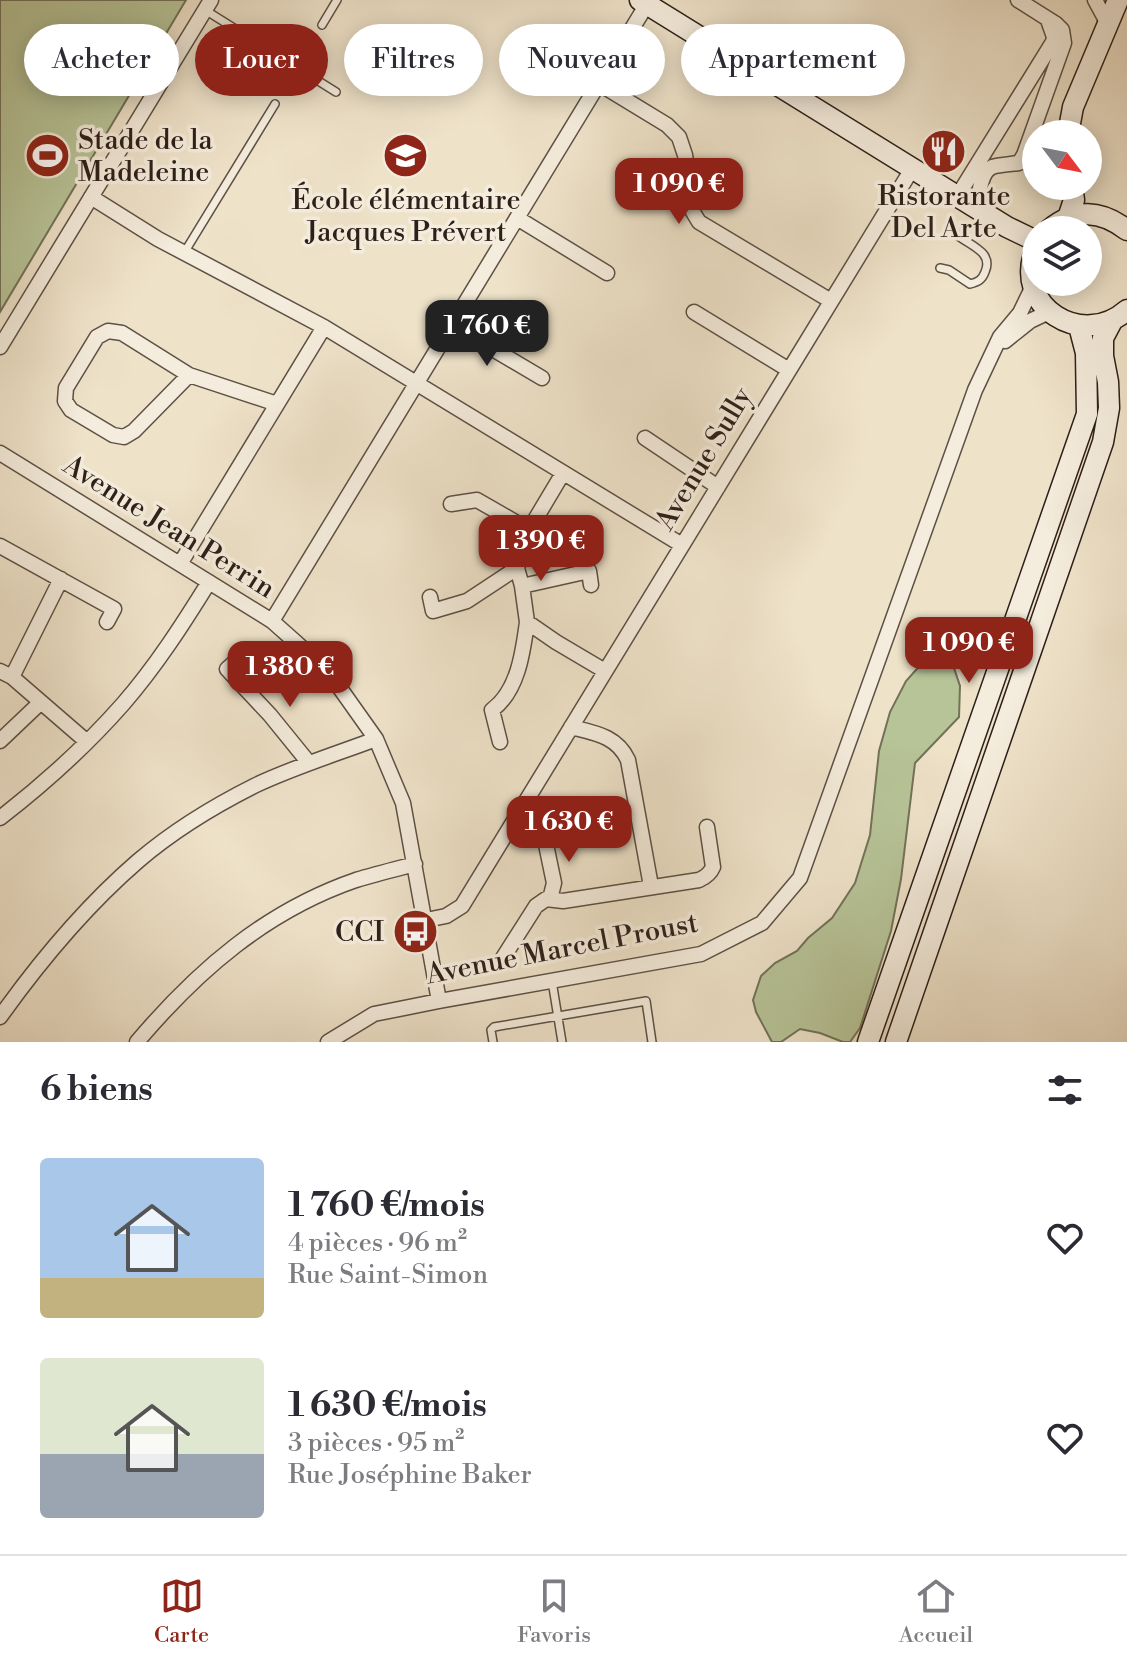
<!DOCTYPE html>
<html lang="fr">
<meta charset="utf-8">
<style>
:root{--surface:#fff;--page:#f7f7f7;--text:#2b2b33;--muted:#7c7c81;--line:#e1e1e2;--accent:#8f2418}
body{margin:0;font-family:"Libre Bodoni",serif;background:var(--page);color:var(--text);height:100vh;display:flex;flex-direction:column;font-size:30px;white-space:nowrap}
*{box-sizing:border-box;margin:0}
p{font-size:26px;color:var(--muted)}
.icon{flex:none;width:44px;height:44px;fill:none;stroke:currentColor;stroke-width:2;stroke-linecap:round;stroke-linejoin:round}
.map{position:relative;height:1042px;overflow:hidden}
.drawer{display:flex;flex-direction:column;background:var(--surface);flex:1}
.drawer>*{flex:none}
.banner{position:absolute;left:24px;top:24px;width:1080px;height:72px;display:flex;gap:16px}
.needle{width:52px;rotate:122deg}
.tools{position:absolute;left:1022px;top:120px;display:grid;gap:16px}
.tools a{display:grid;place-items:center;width:80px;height:80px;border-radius:50%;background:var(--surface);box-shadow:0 4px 20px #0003;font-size:40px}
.price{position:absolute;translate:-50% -68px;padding:0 18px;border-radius:16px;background:var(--accent);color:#fff;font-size:26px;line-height:52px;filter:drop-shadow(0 2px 4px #0008)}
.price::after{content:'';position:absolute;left:50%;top:48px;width:24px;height:18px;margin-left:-12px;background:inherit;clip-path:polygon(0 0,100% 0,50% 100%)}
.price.selected{background:#222;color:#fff}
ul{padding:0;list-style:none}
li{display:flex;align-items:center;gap:24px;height:200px;padding:0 40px}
li span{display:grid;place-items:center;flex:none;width:224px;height:160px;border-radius:8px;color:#555}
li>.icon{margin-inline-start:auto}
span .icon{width:96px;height:96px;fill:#fffc;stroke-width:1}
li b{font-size:34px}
h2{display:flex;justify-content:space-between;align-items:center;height:96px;padding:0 40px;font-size:34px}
.tag{padding:0 28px;border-radius:36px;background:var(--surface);box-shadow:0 4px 20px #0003;font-size:28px;line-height:72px}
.tag.selected{background:var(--accent);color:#fff}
.menu{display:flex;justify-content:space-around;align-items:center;height:112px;border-top:2px solid var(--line);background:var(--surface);font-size:22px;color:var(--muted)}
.menu a{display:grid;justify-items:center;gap:4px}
.menu .selected{color:var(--accent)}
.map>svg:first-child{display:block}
.green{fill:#b7c498;stroke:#727258;stroke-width:2}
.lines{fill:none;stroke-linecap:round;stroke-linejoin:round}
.lane-casing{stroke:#5d5045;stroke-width:10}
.street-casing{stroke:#5d5045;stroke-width:17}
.secondary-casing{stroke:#2d1f19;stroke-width:23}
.lane{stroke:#f4ecdc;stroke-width:7}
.street{stroke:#f4ecdc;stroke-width:14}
.secondary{stroke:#f4ecdc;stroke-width:20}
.labels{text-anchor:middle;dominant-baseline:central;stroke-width:7;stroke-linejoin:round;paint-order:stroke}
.poi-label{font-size:28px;fill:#2d1f19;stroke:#f4ecdc}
.street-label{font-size:28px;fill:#2d1f19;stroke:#f4ecdc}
</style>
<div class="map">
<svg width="1127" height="1042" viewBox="0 0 1127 1042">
<rect width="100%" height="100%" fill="#eee2c9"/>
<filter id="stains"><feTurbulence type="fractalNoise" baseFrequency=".0025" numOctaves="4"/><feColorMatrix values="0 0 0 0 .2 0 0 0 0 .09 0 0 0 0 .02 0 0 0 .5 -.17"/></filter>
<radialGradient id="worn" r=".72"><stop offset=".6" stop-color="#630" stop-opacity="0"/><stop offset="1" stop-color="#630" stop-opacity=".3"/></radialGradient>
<path class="green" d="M0,0H186L0,312Z
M937,655L950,656L960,686L959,717L915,763L901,879L891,931L860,1028L850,1042H843L820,1033L800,1029L781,1042H772L756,1012L753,1000L761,976L775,963L797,951L808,938L832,918L855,883L870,835L879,751L890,712L906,681L924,661Z"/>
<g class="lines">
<defs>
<path id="lane" d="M205,10L336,92
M322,25L337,0
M184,253L275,104
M940,268L949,270L970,284C978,282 982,280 985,272C996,247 957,244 949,225
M552,981L562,1042
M493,1042L491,1030L494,1027L646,1001L652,1042"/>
<path id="street" d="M1095,0L1108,24
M598,83L667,125L679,137L685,155L693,212L699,222L831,301
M91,197L158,239L324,327L682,545
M957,197L1053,42L1054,37L1049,23
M978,209C979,197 979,173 992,167C997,165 1012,164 1019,163L1024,155L1064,43L1062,30L1056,24L1018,0
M517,218L607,273
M694,312L789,370
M452,325L542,378
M1005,341L1030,321L1049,312
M0,347L211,0
M189,375L134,431L124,437L113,435L71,410L65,401L66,388L97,337L108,331L122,333L189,375L277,404
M645,438L718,487
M0,453L272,621L309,654L337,684L376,739L403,803L439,1001
M563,473L529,530L517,568L522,586L527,622L556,642L605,671
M451,504L477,500L529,530
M0,546L114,609L107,622
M180,564L324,327
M522,586L589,571L591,585
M430,597L433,611L467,601L517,568
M272,621L647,4
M236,661L227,669L270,715L309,763
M0,671L12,677L86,741
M12,677L61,579
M571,727C595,733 617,736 628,760L651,886
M0,741L41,702
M500,742L492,710C518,691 523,652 527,622
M0,818C44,784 86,746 123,704C156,666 183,624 209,582
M543,830L554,883L550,899
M426,920L446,916L462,906L912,169
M501,961L536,906L546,899L563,901L699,880C706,877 710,874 713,867L707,827
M0,1017C40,961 86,906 138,861C173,831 214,806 256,785C294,767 336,754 376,739
M137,1042C198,970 266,911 356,880C376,874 396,869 415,864
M328,1042L374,1014L439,1001L701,954L762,923L800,878L975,390L1000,337L1020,313L1033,286"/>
<path id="secondary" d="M640,0L1007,227L1036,241
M1068,134L1073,107L1118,0
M1068,218L1074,200L1072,186
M1049,230C1075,208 1101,210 1127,230
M1036,249C1012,306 1082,350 1127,310
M868,1042L1087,414L1086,353L1079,326
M896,1042L1103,442L1109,408L1108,382L1103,356V338L1112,321"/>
</defs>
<use href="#lane" class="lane-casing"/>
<use href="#street" class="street-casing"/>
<use href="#secondary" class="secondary-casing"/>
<use href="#lane" class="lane"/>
<use href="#street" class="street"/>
<use href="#secondary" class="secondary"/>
</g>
<defs>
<symbol id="restaurant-disc" viewBox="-11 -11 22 22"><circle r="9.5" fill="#8f2418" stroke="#f4ecdc"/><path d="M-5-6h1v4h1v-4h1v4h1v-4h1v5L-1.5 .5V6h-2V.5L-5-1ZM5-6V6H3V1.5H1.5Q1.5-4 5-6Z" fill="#fff"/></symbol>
<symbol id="stadium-disc" viewBox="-11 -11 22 22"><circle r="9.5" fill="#8f2418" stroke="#f4ecdc"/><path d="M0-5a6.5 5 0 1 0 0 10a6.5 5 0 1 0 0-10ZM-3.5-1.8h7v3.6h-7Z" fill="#fff"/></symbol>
<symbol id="school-disc" viewBox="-11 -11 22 22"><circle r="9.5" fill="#8f2418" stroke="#f4ecdc"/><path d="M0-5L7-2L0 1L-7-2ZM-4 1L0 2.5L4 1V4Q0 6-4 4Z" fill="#fff"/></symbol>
<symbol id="bus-disc" viewBox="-11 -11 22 22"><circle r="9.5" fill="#8f2418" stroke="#f4ecdc"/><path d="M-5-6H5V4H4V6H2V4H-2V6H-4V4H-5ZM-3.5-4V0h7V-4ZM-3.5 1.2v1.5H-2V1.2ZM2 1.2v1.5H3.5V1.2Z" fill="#fff"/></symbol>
</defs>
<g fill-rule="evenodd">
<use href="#restaurant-disc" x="918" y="126" width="51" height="51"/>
<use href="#stadium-disc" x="22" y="130" width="51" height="51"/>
<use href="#school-disc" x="380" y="130" width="51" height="51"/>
<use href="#bus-disc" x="390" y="906" width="51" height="51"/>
</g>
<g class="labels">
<g class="poi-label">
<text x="78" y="140" text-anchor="start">Stade de la<tspan x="78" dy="32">Madeleine</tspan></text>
<text x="944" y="196">Ristorante<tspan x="944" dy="32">Del Arte</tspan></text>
<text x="406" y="200">École élémentaire<tspan x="406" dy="32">Jacques Prévert</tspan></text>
<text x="384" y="932" text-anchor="end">CCI</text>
</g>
<g class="street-label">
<text transform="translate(704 459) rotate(-59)">Avenue Sully</text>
<text transform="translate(169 527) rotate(32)">Avenue Jean Perrin</text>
<text transform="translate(562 949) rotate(-11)">Avenue Marcel Proust</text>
</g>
</g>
<rect width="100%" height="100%" filter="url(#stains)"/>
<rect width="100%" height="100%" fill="url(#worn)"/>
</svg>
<div class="tools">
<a><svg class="needle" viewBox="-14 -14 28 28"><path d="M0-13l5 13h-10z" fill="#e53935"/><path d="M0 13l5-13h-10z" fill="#7c7c81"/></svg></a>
<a><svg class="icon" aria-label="layers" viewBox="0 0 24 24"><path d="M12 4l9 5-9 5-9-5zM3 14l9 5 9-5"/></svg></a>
</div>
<b class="price" style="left:679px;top:226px">1 090 €</b>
<b class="price selected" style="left:487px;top:368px">1 760 €</b>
<b class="price" style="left:541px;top:583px">1 390 €</b>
<b class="price" style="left:969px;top:685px">1 090 €</b>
<b class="price" style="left:290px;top:709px">1 380 €</b>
<b class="price" style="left:569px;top:864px">1 630 €</b>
<div class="banner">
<a class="tag">Acheter</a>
<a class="tag selected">Louer</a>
<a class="tag">Filtres</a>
<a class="tag">Nouveau</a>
<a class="tag">Appartement</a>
</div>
</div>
<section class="drawer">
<h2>6 biens<svg class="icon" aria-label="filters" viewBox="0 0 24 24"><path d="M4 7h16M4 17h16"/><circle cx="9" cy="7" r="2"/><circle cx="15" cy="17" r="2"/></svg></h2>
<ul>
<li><span style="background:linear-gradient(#a9c7e8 75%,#c2b280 0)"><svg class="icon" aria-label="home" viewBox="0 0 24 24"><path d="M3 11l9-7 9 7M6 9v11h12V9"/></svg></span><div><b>1 760 €/mois</b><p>4 pièces · 96 m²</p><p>Rue Saint-Simon</p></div><svg class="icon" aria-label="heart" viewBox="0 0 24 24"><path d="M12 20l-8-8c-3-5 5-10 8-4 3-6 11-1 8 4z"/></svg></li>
<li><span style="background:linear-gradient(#dfe7d0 60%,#9aa5b1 0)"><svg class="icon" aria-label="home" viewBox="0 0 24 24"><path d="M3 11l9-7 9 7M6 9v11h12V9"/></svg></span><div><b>1 630 €/mois</b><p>3 pièces · 95 m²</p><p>Rue Joséphine Baker</p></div><svg class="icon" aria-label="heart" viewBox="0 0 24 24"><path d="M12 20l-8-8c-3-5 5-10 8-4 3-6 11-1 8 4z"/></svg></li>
</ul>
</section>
<nav class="menu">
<a class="selected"><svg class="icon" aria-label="map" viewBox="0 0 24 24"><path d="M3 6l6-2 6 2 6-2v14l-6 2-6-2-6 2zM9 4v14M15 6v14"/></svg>Carte</a>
<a><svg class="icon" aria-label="saved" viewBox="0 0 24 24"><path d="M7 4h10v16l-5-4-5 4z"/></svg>Favoris</a>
<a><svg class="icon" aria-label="home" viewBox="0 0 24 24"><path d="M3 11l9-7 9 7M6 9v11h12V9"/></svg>Accueil</a>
</nav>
